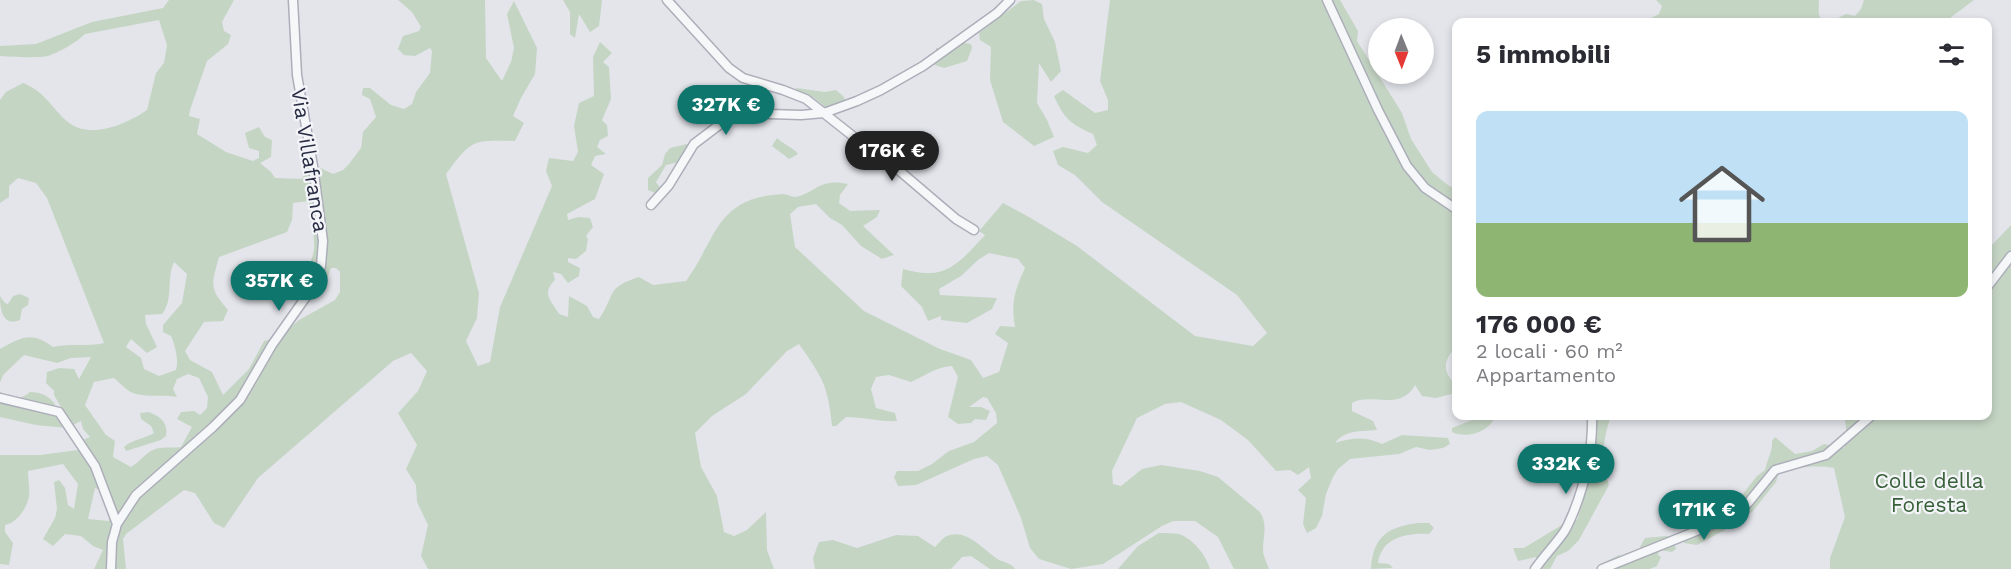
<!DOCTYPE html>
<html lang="it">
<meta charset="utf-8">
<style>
:root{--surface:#fff;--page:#f2f2f3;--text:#2b2b33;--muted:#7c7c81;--accent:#0f766e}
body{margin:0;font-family:"Work Sans",sans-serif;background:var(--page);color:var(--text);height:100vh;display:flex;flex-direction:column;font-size:22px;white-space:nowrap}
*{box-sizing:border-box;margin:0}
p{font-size:20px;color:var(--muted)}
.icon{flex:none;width:33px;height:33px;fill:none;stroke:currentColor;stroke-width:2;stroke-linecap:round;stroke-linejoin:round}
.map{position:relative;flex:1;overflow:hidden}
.sheet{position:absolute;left:1452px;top:18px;width:540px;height:402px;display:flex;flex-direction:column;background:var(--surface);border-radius:12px;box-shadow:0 3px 9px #0003}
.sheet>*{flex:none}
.needle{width:39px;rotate:179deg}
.buttons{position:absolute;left:1368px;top:18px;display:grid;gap:12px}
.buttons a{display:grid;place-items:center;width:66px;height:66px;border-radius:50%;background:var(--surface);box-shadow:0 3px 9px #0003;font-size:30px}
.price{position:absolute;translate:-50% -51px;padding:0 14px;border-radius:21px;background:var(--accent);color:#fff;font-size:20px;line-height:39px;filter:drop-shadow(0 2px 3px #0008)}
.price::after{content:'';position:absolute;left:50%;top:36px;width:18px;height:14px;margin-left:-9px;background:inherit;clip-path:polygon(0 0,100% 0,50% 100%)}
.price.selected{background:#222;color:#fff}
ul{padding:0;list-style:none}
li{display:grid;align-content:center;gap:12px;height:318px;padding:0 24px}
li span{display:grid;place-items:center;height:186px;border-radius:12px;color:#555}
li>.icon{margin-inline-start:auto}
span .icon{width:108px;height:108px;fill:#fffc;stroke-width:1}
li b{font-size:26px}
h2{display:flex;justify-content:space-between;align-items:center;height:72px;padding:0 24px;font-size:26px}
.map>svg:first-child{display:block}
.green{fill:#c5d5c4;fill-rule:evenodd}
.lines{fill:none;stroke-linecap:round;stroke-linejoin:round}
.street-casing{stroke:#acaeb9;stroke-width:11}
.street{stroke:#f6f7f9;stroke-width:8}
.labels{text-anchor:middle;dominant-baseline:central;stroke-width:4.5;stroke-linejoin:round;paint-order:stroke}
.street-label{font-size:21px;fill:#2a2e44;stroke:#f3f4f8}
.park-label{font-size:21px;fill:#376038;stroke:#f3f4f8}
</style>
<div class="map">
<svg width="2011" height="569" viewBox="0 0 2011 569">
<rect width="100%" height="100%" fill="#e3e5eb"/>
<path class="green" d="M169,0H234L222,22L224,31L231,35L228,44L207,61L190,110L189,116L200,119L197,134L226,152L253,161L259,158V151L249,148L245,133L259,127L265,137L272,140L271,157L260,163L271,172L275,178L302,179L309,166H316L333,174L343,170L349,164L361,148L363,132L376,117L370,99L362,95L363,88H370L391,105L404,109L412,104L416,92L430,73L432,51L430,48L415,56L404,55L398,49L403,36L419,31L421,27L412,12L398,0H485L486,58L502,81L511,62L514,48L507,14L514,1L537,48L535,74L521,98L513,116L524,123L515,141C472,140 472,139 446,174L479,293L477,318L466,341L478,366L490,362L500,307L552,186L546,171L549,158L573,161L578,152L574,126L579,103L594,96L593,57L600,42L612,53L603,62L609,67L611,99L602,120L607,125L608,136L600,140L597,147L606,154L595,156L591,165L604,174L595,199L567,214L568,220L578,217L590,218L593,227L586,236L588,239L586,251L576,259L568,258V262L580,268L579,276L568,283L561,274L553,272L555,280C541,294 551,300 559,314L568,317L569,296L587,306L593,317L599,319C616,294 605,288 639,277L653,285L686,281C718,237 715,198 783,194C787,194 791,197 796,197C808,195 818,184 830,183C835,182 842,183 848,184L840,195L839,203L850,211L880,210L877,217L863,226L894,255L882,259L861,246L842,225L830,218L816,204L798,207L790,214L795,247L864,311L940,349L971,360L983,378L999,372L1008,343L995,334L1000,326L1015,327C1011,302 1014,292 1025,268L1018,259L989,253L978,260L961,276L939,289L940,295L997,298L992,309L967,323L941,320V316L928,321L922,307L901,286L903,269C911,271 919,273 927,273C952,275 970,251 985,235L979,231L1003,203L1029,217L1077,246L1195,336L1253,346L1267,333L1237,295L1102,202L1075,175L1058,165L1053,151L1063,147L1088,153L1097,145L1093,134C1071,124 1064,119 1054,96L1063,90L1095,113L1108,110V100L1100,81L1110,0H1340L1358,31L1357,41L1402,113L1411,139L1432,172L1449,186L1456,188V346C1444,361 1441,370 1456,385L1455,393L1436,398L1422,396L1415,385C1401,412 1370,392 1352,403V411L1373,421L1377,430C1360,432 1346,429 1335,443C1352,438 1365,436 1382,444L1402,435L1448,438L1450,444L1443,448L1430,450L1416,447L1399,454L1350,459L1338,469L1333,477L1326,494L1322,516L1316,528L1307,533L1303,524L1306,498L1298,490L1311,478L1309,467L1298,475L1290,470L1276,471L1248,440L1221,420L1181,402L1165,404L1137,418L1112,471L1113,484L1121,486L1142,469L1161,465L1200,471L1218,477L1260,512C1268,525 1263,536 1263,550C1263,556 1267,563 1269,569H1234L1218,537L1195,521H1173L1162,526L1103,564L1071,569L1039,559L1030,548L1021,518L998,465L987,456L974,459L916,485L898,486L894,477L897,471H918L932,464L949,451L974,442L997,423L996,413L987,398L983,397L969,407H981L990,411L986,420L975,419L971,423L958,424L948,417L958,377L952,366C935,367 927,375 911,382L889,375L876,377L871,389L876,408L895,413L897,421C879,422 864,417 846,417L836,426H832C828,385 822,377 799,344L787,351L746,394L712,416L695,433L701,467L717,496L724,532L734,536L747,530L766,512L767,550L774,569H428L421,556L428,525L417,502L416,485L406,469L417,445L398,413L418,391L427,371L411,353L393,361L258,478L224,528L214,523L195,493L184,490L126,534L123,539L126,569H94L103,550L93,546L81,536L65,534L53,546L43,539L55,518L57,509L54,482L59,480L65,488L68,505L74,509L78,484L63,464L28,471C28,479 30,489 29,496C27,508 17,523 5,525V532L13,543L9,565L0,564V455H40L78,450L81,441L90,437L83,429L81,421L67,428L36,425L0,417V391C8,402 21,400 30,392C41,392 49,396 55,404L52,415L62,418L65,414L54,395V391L46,383L47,372L59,368L74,369L79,379L91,357L71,358L57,363L24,355L3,375L0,383V349C22,337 31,331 53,347C70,343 87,347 104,343L47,198L36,183L18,178L9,186V197L0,203V100L6,92L23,83C46,92 50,107 68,122C90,140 127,124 147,110L156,73L164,63L167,45L159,20L85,34C76,43 59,52 48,56C41,58 7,57 0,56V46L36,44L92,22L163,8ZM309,201C310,216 315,233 314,249C312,264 304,270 308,287L316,290L325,283L331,268H336L340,272V292L335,300L299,320L279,337L264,341L249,369L223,395L212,372L190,360L185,351L204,322L223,321L228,310C208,287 212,284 219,257L287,232L292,220L293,203ZM174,262L187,274L182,303L163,325V332L171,336C175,345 179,360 176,370L159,376L144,369L141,358L126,347L131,339L147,353L157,347L146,324L145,315L162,314C174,299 166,279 174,262ZM188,374L199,378L208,397L207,408L200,415L194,411L181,412L177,419L192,427L181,447C174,448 167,447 160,448C148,449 141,461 131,467L113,457L115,441L106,435L85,405L94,382L114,378C120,383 127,391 133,393C147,398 163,394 177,397L173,389L177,379ZM95,488L103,491L110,504L109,521L88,519Z
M563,0H602L599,26L590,32L579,14L575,38L570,34V12Z
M1034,0L1042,4L1044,19L1055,42L1061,71L1051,82L1039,63L1037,103L1047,120L1054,137L1034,146L1003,122L990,80L991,47L980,40L979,33L1021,1Z
M1656,0H1819C1819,11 1816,18 1827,22H1649V19L1659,14L1662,6Z
M1864,0H1974L1946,21L1932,18L1922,22H1830L1846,14L1855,16L1861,9Z
M959,42L971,44L972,48L967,61L944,68L935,65L936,48L953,49Z
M796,88L825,92L836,90L843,96L845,99L840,107L830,111L813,97L798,95Z
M777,138C783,144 794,148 798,154L789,159L772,146Z
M687,144L690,146L683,161L666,165L656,182L661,189L655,193L648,190V178L662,165L665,154L670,148Z
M2011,225V569H1830V558L1845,517L1834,468C1816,465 1796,467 1779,473L1776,482L1753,511L1734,525L1697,545L1684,543L1682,535L1684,531L1728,513L1757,476L1765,470C1767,460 1773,451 1772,441L1775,437L1795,454L1812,451L1824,444L1844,448L1847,439L1845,419L1850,416H1988V249Z
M20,294L29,298L28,305L22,309L20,320C3,327 0,310 0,296L5,303L8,304L13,296Z
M149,412C161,417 168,422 166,436L161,440L126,451L124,447C133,439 144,439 154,433L151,426L141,419L140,413Z
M1475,416H1495C1490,432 1467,439 1452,432V428L1472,420Z
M1588,416H1611C1603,438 1600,462 1609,485L1579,540L1568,551L1557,556L1550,569H1530L1538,561L1536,557L1518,561L1513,548H1524L1565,523L1577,520L1592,471L1595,433L1586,417Z
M1418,523H1429L1434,528L1429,534C1407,533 1382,537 1378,563L1389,564L1393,568L1371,569C1373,536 1388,527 1418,523Z
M1159,533C1165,533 1173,533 1179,534C1193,539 1206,555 1210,569H1118L1138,546Z
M896,535L918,536L935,547C938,544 942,539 945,537C966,526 984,551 999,560C1006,563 1011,563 1015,569H990L971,556L962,557L951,569H815L813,558L819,542L833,540L857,548Z
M1667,536L1673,538L1676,549L1672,552L1659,550L1658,555L1661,557L1657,566L1650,569H1606L1601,564L1619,555L1630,562C1638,554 1639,548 1645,538Z"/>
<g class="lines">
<defs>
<path id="street" d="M667,0L729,68L743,78L783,90L806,99L878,156L895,167L956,219L974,230
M1327,0L1378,110L1407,166L1425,188L1456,209
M651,205L669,185L694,144L727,119L740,113L801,115L824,113L857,101L881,90L923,66L997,13L1010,0
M1988,286L2011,256
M0,398L59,412L95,466L117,524
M111,569L112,542L117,524L136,495L213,427L240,400L272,345L315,284L321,266L323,241L313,166L297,75L293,0
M1535,569C1544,556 1555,545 1564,532C1568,526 1571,518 1574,511C1586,480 1593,449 1592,416
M1602,569L1731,517L1748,503L1775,470L1826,455L1871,416"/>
</defs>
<use href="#street" class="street-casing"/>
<use href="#street" class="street"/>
</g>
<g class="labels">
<g class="street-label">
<text transform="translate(310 160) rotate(81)">Via Villafranca</text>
</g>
<g class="park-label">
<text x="1929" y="480">Colle della<tspan x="1929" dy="24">Foresta</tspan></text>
</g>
</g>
</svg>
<div class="buttons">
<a><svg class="needle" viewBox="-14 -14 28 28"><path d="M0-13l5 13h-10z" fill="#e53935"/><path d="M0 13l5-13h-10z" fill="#7c7c81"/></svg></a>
</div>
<b class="price" style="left:726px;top:136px">327K €</b>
<b class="price selected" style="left:892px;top:182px">176K €</b>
<b class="price" style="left:279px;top:312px">357K €</b>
<b class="price" style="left:1566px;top:495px">332K €</b>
<b class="price" style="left:1704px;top:541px">171K €</b>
<section class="sheet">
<h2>5 immobili<svg class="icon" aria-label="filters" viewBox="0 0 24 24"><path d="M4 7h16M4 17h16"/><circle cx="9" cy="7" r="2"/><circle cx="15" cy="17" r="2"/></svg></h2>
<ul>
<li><span style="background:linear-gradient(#bfe0f5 60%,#8fb573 0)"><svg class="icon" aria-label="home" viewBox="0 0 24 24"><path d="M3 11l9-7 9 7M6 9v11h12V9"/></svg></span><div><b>176 000 €</b><p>2 locali · 60 m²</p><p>Appartamento</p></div></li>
</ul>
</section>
</div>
